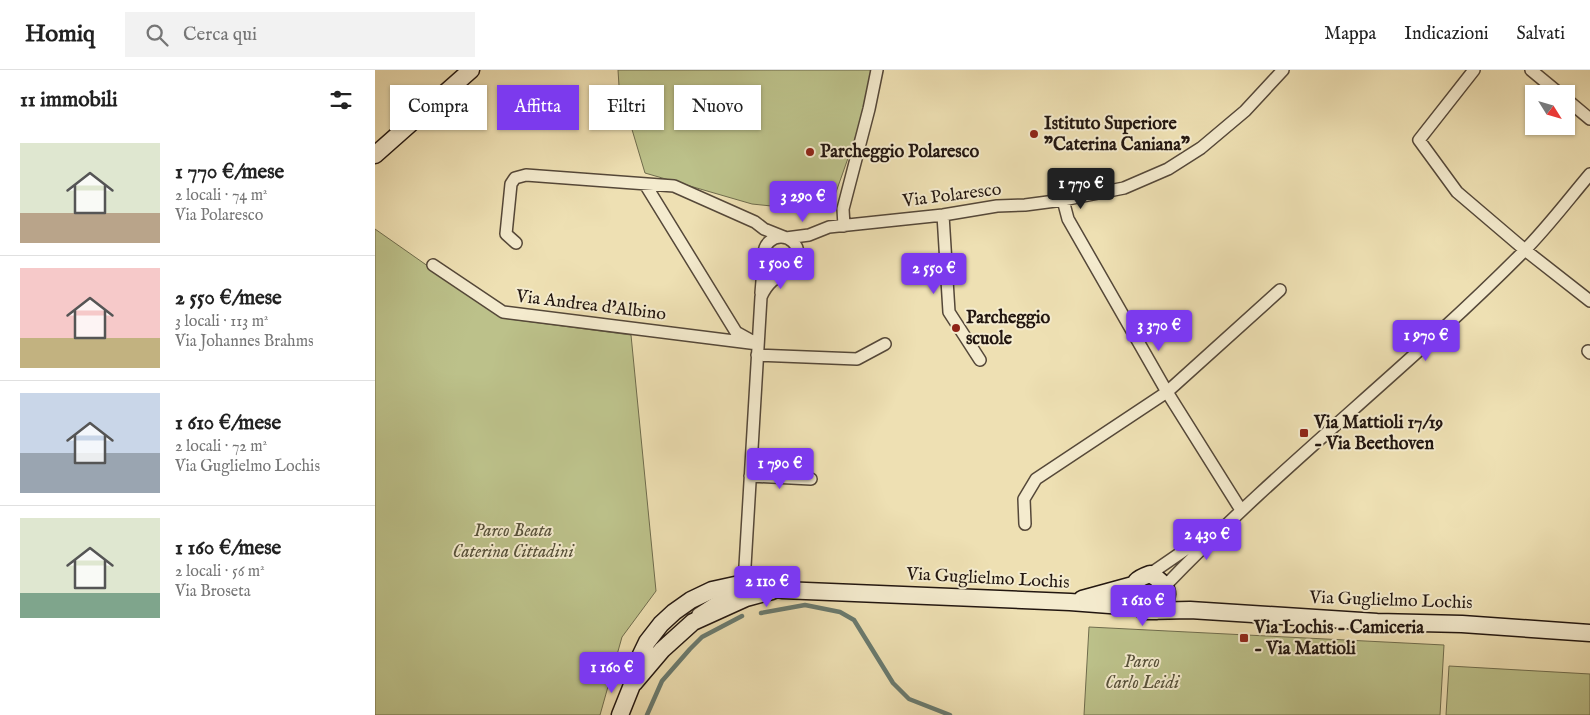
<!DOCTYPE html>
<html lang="it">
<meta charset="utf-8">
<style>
:root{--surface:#fff;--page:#f2f2f2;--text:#222;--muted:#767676;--line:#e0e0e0;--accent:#7c3aed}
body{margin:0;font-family:"IM FELL English",serif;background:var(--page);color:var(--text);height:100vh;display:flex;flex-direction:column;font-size:19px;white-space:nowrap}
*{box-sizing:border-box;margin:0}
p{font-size:16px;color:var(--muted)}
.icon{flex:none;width:28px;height:28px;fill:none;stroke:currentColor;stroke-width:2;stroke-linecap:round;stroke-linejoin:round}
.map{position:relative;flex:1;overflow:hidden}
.details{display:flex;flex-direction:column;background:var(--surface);width:375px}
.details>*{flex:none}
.hud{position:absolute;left:15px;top:15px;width:475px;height:45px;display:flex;gap:10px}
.needle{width:32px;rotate:127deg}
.tools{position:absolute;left:1150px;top:15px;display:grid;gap:10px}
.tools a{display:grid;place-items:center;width:50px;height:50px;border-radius:0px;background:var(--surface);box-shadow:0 1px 4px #0004;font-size:25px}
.price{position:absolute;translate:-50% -42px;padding:0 11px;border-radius:5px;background:var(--accent);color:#fff;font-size:16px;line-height:32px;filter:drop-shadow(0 1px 2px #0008)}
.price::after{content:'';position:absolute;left:50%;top:30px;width:15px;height:11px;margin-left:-8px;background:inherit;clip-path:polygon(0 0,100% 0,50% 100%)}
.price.active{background:#222;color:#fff}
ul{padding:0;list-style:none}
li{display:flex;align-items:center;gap:15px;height:125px;padding:0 20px}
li+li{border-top:1px solid var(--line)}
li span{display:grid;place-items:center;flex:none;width:140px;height:100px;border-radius:0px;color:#555}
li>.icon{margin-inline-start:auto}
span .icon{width:60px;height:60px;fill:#fffc;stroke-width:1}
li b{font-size:21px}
h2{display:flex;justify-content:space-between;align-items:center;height:60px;padding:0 20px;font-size:21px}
.pill{padding:0 18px;border-radius:0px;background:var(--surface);box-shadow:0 1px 4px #0004;font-size:18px;line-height:45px}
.pill.active{background:var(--accent);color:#fff}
header{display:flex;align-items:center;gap:30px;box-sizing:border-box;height:70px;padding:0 25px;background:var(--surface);border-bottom:1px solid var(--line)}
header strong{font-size:24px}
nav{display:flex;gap:28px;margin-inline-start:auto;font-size:18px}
.search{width:350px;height:45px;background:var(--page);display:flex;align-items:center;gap:12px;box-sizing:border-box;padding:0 18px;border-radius:0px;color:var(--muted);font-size:19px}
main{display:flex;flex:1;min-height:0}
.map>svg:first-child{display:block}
.green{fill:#bcc18a;stroke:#6f6c4d}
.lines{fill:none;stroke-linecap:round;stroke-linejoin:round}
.stream{stroke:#697a6f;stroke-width:4.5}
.street-casing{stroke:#554839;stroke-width:14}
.secondary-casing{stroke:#221610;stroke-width:19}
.street{stroke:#f4ebce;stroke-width:11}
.secondary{stroke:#f4ebce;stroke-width:16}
.poi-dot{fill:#8f2418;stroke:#f4ebce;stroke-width:2}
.labels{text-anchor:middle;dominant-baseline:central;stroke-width:4;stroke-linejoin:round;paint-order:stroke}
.poi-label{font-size:18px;font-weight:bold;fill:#221610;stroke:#f4ebce;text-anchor:start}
.street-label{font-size:18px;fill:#221610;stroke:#f4ebce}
.park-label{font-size:18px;font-style:italic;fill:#58523b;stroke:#f4ebce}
</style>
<header>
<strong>Homiq</strong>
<div class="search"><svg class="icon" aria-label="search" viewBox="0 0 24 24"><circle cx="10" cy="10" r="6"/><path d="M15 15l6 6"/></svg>Cerca qui</div>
<nav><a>Mappa</a><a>Indicazioni</a><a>Salvati</a></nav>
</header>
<main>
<section class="details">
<h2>11 immobili<svg class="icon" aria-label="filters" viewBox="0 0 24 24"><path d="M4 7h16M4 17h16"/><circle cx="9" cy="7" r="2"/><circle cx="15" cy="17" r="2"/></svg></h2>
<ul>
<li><span style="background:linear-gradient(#dfe7d0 70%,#b9a48a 0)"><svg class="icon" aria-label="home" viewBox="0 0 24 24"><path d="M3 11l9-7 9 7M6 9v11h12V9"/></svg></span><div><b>1 770 €/mese</b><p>2 locali · 74 m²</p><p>Via Polaresco</p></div></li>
<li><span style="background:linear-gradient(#f6c9c9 70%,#c2b280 0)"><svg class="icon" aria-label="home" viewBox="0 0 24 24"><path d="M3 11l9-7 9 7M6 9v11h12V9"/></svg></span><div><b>2 550 €/mese</b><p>3 locali · 113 m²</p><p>Via Johannes Brahms</p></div></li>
<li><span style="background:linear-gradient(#c9d6e8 60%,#9aa5b1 0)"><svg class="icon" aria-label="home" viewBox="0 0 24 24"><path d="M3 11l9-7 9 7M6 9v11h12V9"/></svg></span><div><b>1 610 €/mese</b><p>2 locali · 72 m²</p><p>Via Guglielmo Lochis</p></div></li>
<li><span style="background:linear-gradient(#dfe7d0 75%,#7fa58c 0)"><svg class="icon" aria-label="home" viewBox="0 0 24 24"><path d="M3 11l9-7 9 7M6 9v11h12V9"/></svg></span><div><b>1 160 €/mese</b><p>2 locali · 56 m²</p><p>Via Broseta</p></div></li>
</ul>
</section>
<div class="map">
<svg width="1215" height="645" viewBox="0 0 1215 645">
<rect width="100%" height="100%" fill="#eee0b3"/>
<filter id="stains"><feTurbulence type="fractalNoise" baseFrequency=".004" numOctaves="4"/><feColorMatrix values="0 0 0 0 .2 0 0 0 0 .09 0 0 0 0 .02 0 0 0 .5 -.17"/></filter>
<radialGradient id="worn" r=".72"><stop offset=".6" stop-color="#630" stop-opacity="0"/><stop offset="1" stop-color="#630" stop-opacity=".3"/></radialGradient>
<path class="green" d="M243,0H496L490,40L454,142L377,134L270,103L244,16Z
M0,159L127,248L256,265L281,521L247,567L225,645H0Z
M771,510L783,519L782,526L773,531L764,527L763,517Z
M714,557L1069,575L1065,645H709Z
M1074,596L1215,604V645H1071Z"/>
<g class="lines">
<path class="stream" d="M386,543L430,535L465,542L479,550L518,613L534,629L575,645
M272,645L287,611L315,579L327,567L367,546"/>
<defs>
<path id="street" d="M1099,0L1044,70L1082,122L1150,180L1215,231
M1156,0L1185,24
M1191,29L1215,49
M270,114L361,262L379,272
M688,130L693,149L792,322L866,440
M568,145L574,242L605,290
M469,156L468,139L494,39L502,0
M389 184a17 17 0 1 1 34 0a17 17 0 1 1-34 0Z
M411,168L434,165L454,157L568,145L622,136L650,135L688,130L749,118L793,99L826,78L870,41L908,0
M141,173L131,164L136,114L140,108L151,105L299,116L380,152L389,159L409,167
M58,195L128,242L383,274
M386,223L389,187
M1213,281L1215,283
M382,285L482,289L510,274
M375,406L436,409
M650,454L649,429L661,409L792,322L905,220
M775,504L836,462
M790,516C903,398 1033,298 1148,182C1172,158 1193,130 1215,104
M323,544L349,527L366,522L369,513L386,227C392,213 400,208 413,200"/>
<path id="secondary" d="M0,85L96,0
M707,529L758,515
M761,537L756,526C759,511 761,509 775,504C793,514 799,526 782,541
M259,613L287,580L318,552L371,528L397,521
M245,645L257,615L259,599L272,572L286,554L299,542L316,530L337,520L369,513L407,520L695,532L761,537L771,541L815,540L1002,552L1087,554L1215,563"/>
</defs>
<use href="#street" class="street-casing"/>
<use href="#secondary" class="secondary-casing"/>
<use href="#street" class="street"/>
<use href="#secondary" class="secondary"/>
</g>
<g class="poi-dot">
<circle cx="659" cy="64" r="5"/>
<circle cx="435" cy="82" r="5"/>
<circle cx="581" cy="258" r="5"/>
<rect x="924" y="358" width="10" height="10" rx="2.5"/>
<rect x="864" y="563" width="10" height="10" rx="2.5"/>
</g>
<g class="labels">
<g class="poi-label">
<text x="669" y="54">Istituto Superiore<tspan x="669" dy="21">"Caterina Caniana"</tspan></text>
<text x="445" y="82">Parcheggio Polaresco</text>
<text x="591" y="248">Parcheggio<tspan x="591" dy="21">scuole</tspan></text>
<text x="939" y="353">Via Mattioli 17/19<tspan x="939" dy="21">- Via Beethoven</tspan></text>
<text x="879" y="558">Via Lochis - Camiceria<tspan x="879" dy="21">- Via Mattioli</tspan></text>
</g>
<g class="street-label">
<text transform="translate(577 126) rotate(-7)">Via Polaresco</text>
<text transform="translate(216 236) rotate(7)">Via Andrea d'Albino</text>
<text transform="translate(613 509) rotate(3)">Via Guglielmo Lochis</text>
<text transform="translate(1016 531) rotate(2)">Via Guglielmo Lochis</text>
</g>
<g class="park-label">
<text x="138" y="461">Parco Beata<tspan x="138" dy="21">Caterina Cittadini</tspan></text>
<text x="767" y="592">Parco<tspan x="767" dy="21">Carlo Leidi</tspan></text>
</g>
</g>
<rect width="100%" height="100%" filter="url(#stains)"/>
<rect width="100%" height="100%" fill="url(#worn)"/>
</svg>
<div class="tools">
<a><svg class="needle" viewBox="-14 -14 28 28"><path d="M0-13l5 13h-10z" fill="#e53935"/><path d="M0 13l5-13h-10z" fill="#767676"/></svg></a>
</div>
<b class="price active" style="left:706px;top:140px">1 770 €</b>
<b class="price" style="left:428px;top:153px">3 290 €</b>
<b class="price" style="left:406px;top:220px">1 500 €</b>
<b class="price" style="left:559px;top:225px">2 550 €</b>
<b class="price" style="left:784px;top:282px">3 370 €</b>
<b class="price" style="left:1051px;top:292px">1 970 €</b>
<b class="price" style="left:405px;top:420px">1 790 €</b>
<b class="price" style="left:832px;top:491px">2 430 €</b>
<b class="price" style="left:392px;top:538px">2 110 €</b>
<b class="price" style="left:768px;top:557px">1 610 €</b>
<b class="price" style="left:237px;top:624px">1 160 €</b>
<div class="hud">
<a class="pill">Compra</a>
<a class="pill active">Affitta</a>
<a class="pill">Filtri</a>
<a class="pill">Nuovo</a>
</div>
</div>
</main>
